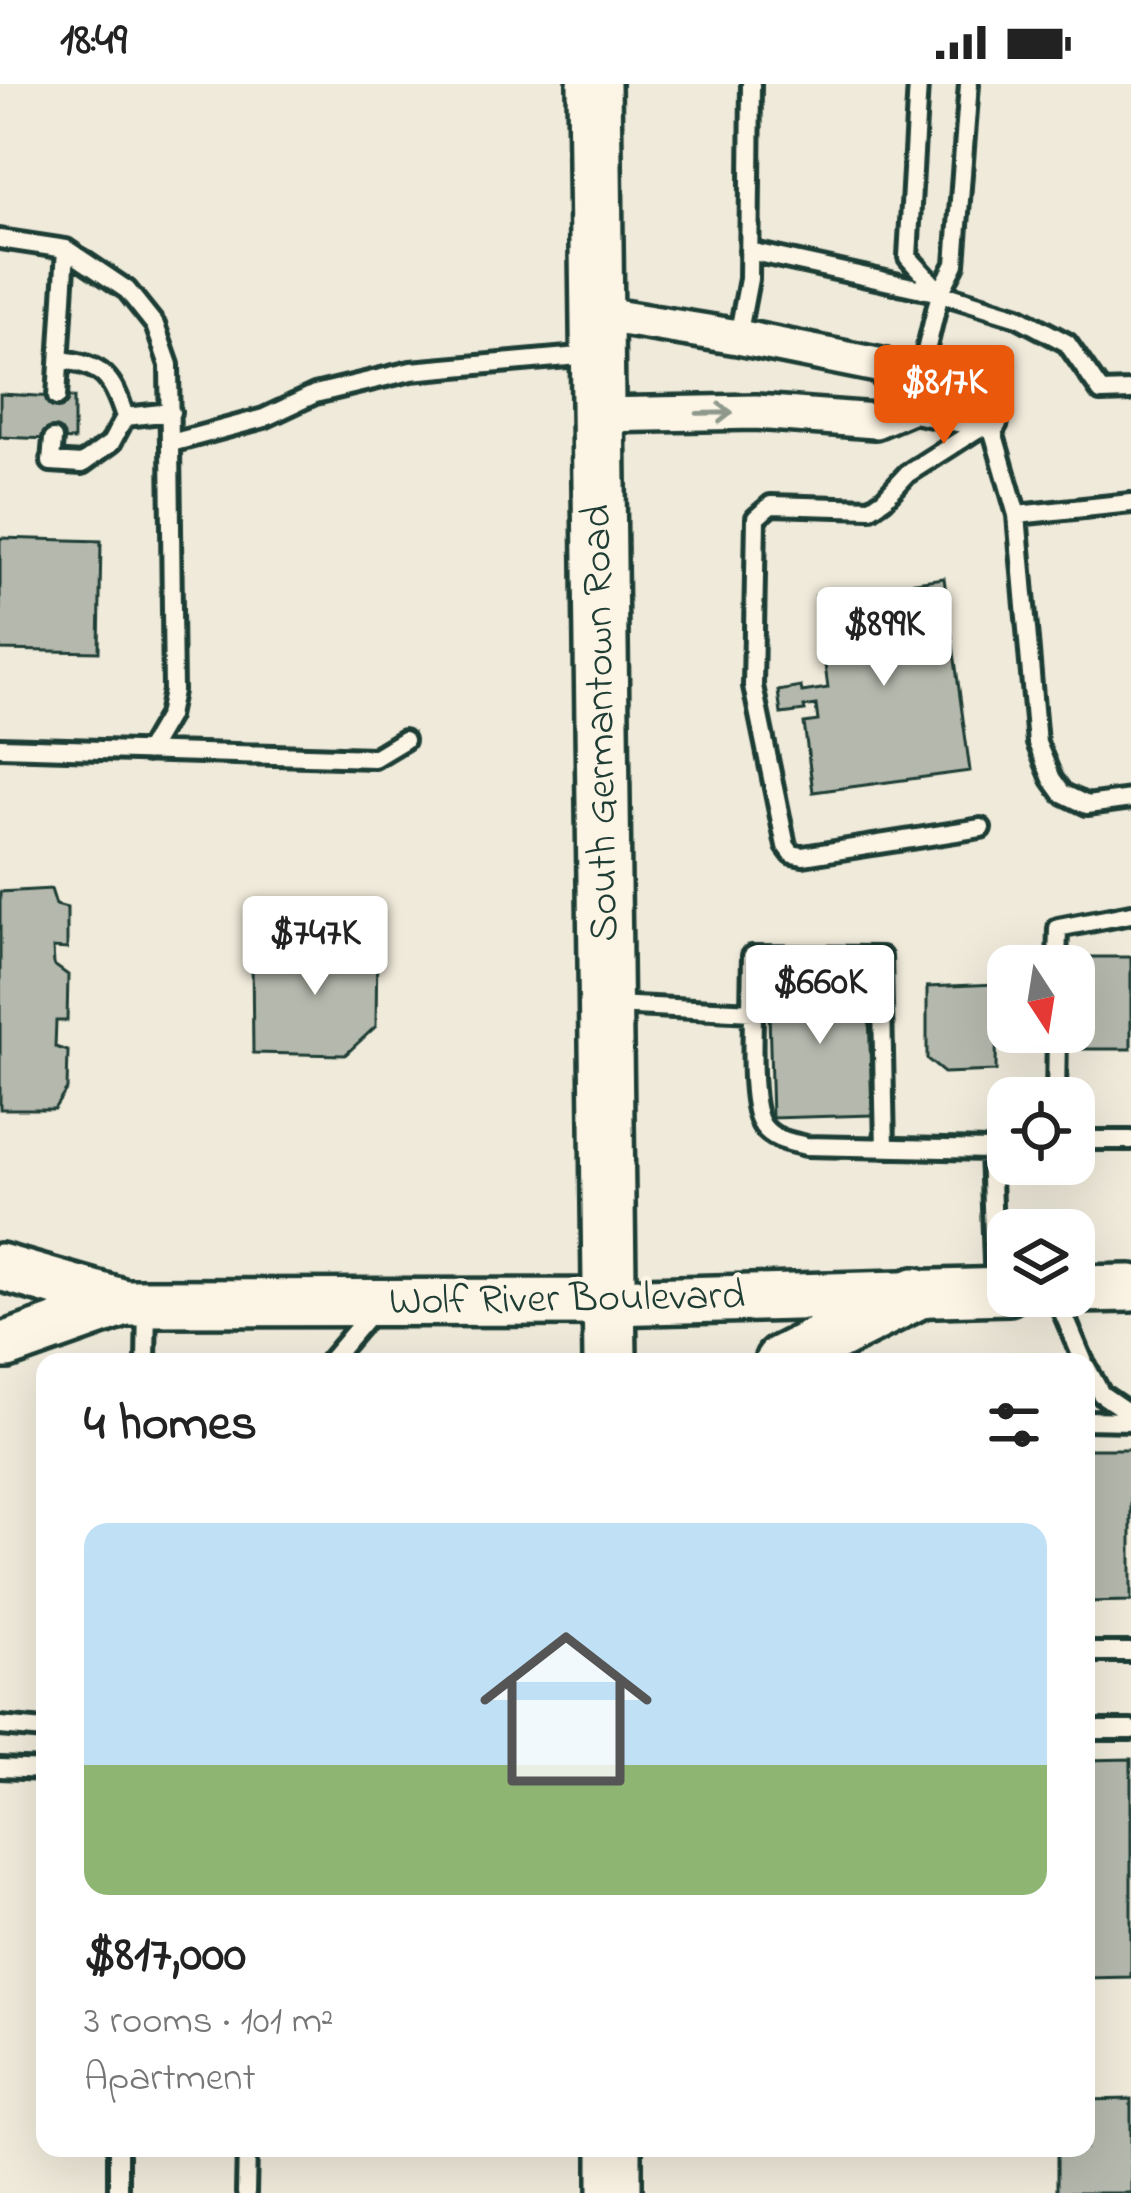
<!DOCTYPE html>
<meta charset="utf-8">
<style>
:root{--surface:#fff;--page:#f6f6f6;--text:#222;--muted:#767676;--line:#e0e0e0;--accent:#ea580c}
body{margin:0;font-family:"Indie Flower",sans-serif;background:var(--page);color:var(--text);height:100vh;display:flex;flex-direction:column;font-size:45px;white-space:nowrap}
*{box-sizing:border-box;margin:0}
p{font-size:39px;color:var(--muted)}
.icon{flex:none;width:66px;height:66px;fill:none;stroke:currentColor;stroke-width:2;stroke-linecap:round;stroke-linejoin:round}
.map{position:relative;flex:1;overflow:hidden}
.drawer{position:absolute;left:36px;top:1269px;width:1059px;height:804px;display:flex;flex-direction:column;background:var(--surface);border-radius:24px;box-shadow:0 12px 48px #0002}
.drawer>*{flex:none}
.needle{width:78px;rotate:168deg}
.tools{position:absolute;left:987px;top:861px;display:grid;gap:24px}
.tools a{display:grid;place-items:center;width:108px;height:108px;border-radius:24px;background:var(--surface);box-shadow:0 12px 48px #0002;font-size:60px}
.price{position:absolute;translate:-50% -102px;padding:0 27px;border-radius:12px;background:#fff;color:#222;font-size:39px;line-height:78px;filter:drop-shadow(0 3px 6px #0008)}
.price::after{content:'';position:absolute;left:50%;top:72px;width:36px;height:27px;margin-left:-18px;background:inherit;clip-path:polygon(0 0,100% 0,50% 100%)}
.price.active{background:var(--accent);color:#fff}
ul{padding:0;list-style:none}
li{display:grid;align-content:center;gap:24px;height:636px;padding:0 48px}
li+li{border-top:3px solid var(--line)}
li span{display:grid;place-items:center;height:372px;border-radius:24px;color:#555}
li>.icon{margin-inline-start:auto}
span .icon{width:216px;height:216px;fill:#fffc;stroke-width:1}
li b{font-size:51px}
h2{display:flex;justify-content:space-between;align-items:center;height:144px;padding:0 48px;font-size:51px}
.status{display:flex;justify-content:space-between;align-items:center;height:84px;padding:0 60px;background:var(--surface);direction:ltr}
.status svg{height:33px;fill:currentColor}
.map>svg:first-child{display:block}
.building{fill:#b5b9ad;stroke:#1f3d34;stroke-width:3}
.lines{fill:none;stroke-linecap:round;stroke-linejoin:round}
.service-casing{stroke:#1f3d34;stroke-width:26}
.minor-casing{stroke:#1f3d34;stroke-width:42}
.secondary-casing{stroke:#1f3d34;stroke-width:54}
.primary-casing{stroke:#1f3d34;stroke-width:60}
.service{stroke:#fcf5e5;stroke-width:16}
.minor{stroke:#fcf5e5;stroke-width:33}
.secondary{stroke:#fcf5e5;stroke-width:45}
.primary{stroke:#fcf5e5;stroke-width:51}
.oneway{stroke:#8e998c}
.labels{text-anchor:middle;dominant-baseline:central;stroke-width:9;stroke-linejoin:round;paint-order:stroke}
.street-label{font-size:42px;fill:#1f3d34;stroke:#fcf5e5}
</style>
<div class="status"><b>18:49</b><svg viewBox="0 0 49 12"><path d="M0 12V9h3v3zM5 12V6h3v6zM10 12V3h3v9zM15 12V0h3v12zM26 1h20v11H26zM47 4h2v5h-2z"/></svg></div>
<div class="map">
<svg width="1131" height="2109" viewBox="0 0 1131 2109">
<rect width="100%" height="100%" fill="#efeada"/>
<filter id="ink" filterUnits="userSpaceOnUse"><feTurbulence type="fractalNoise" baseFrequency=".00833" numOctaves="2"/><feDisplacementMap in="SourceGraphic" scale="24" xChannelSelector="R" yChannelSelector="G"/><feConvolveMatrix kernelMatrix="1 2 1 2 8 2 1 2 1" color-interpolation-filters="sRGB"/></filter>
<g filter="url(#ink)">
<path class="building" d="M0,310L74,314V356L0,353Z
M0,454L101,457L99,568L0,566Z
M944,494L970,687L813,708L804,639L818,637L816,621L804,623L805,627L781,630L778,607L801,603L802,608L828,604L816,512Z
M51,805L56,821L67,824V865L53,864L54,881L68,891L67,937H56L55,963L68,967L67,1005L54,1025H0V808Z
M295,855L377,856L376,942L345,971L253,969L252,873L294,872Z
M1062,873H1131V965H1065V948H1074V882H1063Z
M868,892L872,1031L772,1034L768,894Z
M997,900L996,987L944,989L927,975V903Z
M1086,1365H1131V1517L1086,1518Z
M1131,1675V1893L1086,1894V1676Z
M1131,2015V2109H1057V2064H1086V2016Z"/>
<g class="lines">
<defs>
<path id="service" d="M918,0L908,173L940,208
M0,155L66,165L127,206L155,241L169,281L173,607L168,632L147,668
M749,167L940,209L1018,233L1067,259L1101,308L1131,307
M738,253L749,195L751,0
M60,276C103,280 113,294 125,333
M57,313L66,165
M913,321L940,209L955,180L969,0
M53,355L51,378L82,380L111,359L125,333L171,328
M171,359L264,334L315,310L411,287L590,271
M1017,431L1131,419
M0,663L374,674L404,656
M981,744L803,772L792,770L786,762L753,602L756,434L771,421L871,424L884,415L907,390L990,337L1017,431L1037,659L1052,695L1062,709L1087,721L1131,715
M1057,882L1058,844L1131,830
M614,921L753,928C753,954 749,1023 763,1042C773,1056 791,1058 806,1062L990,1066L995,1206
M751,928L752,872L881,873L885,1064
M1056,1014L1057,948
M1074,1056H1131
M1056,1212L1084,1278
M146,1278L147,1219
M329,1278L375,1224
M1086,1282L1101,1310L1123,1325L1125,1337
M1086,1336L1131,1337
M1086,1568H1131
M0,1642L45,1646
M1086,1646H1131
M0,1684L45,1686
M118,2064V2109
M246,2109L247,2064"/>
<path id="minor" d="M597,230L738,253L882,282L913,321L875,337L756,328L598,331
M913,321L990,337"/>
<path id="secondary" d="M0,1183L125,1219L609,1218L1008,1207
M1074,1205L1131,1204
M0,1261H7L125,1219"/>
<path id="primary" d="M594,0L610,1278
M781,1278L915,1210
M615,2109V2064"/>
</defs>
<use href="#service" class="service-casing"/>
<use href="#minor" class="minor-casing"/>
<use href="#secondary" class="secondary-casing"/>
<use href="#primary" class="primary-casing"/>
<use href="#service" class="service"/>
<use href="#minor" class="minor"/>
<use href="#secondary" class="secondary"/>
<use href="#primary" class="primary"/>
</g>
<defs><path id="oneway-shaft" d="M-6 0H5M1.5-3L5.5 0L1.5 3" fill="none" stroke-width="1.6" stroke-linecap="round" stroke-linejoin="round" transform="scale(3)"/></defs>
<use class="oneway" href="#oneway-shaft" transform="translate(715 329) rotate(-1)"/>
</g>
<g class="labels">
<g class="street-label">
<text transform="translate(602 639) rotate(-91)">South Germantown Road</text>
<text transform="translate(567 1216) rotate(-1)">Wolf River Boulevard</text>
</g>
</g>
</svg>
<div class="tools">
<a><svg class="needle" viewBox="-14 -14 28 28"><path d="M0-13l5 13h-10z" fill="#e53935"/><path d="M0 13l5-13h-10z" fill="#767676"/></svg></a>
<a><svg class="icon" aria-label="locate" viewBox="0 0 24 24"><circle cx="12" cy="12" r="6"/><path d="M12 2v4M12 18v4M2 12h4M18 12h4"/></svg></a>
<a><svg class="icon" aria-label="layers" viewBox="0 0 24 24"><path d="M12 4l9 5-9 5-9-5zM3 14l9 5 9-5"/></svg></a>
</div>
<b class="price active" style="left:944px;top:363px">$817K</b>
<b class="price" style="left:884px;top:605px">$899K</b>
<b class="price" style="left:315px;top:914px">$747K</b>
<b class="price" style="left:820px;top:963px">$660K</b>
<section class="drawer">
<h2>4 homes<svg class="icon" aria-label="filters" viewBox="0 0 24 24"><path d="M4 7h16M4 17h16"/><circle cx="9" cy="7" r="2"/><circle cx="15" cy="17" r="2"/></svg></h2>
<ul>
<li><span style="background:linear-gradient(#bfe0f5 65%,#8fb573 0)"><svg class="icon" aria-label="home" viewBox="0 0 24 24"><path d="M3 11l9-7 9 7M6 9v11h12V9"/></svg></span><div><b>$817,000</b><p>3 rooms · 101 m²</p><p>Apartment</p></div></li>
</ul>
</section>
</div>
